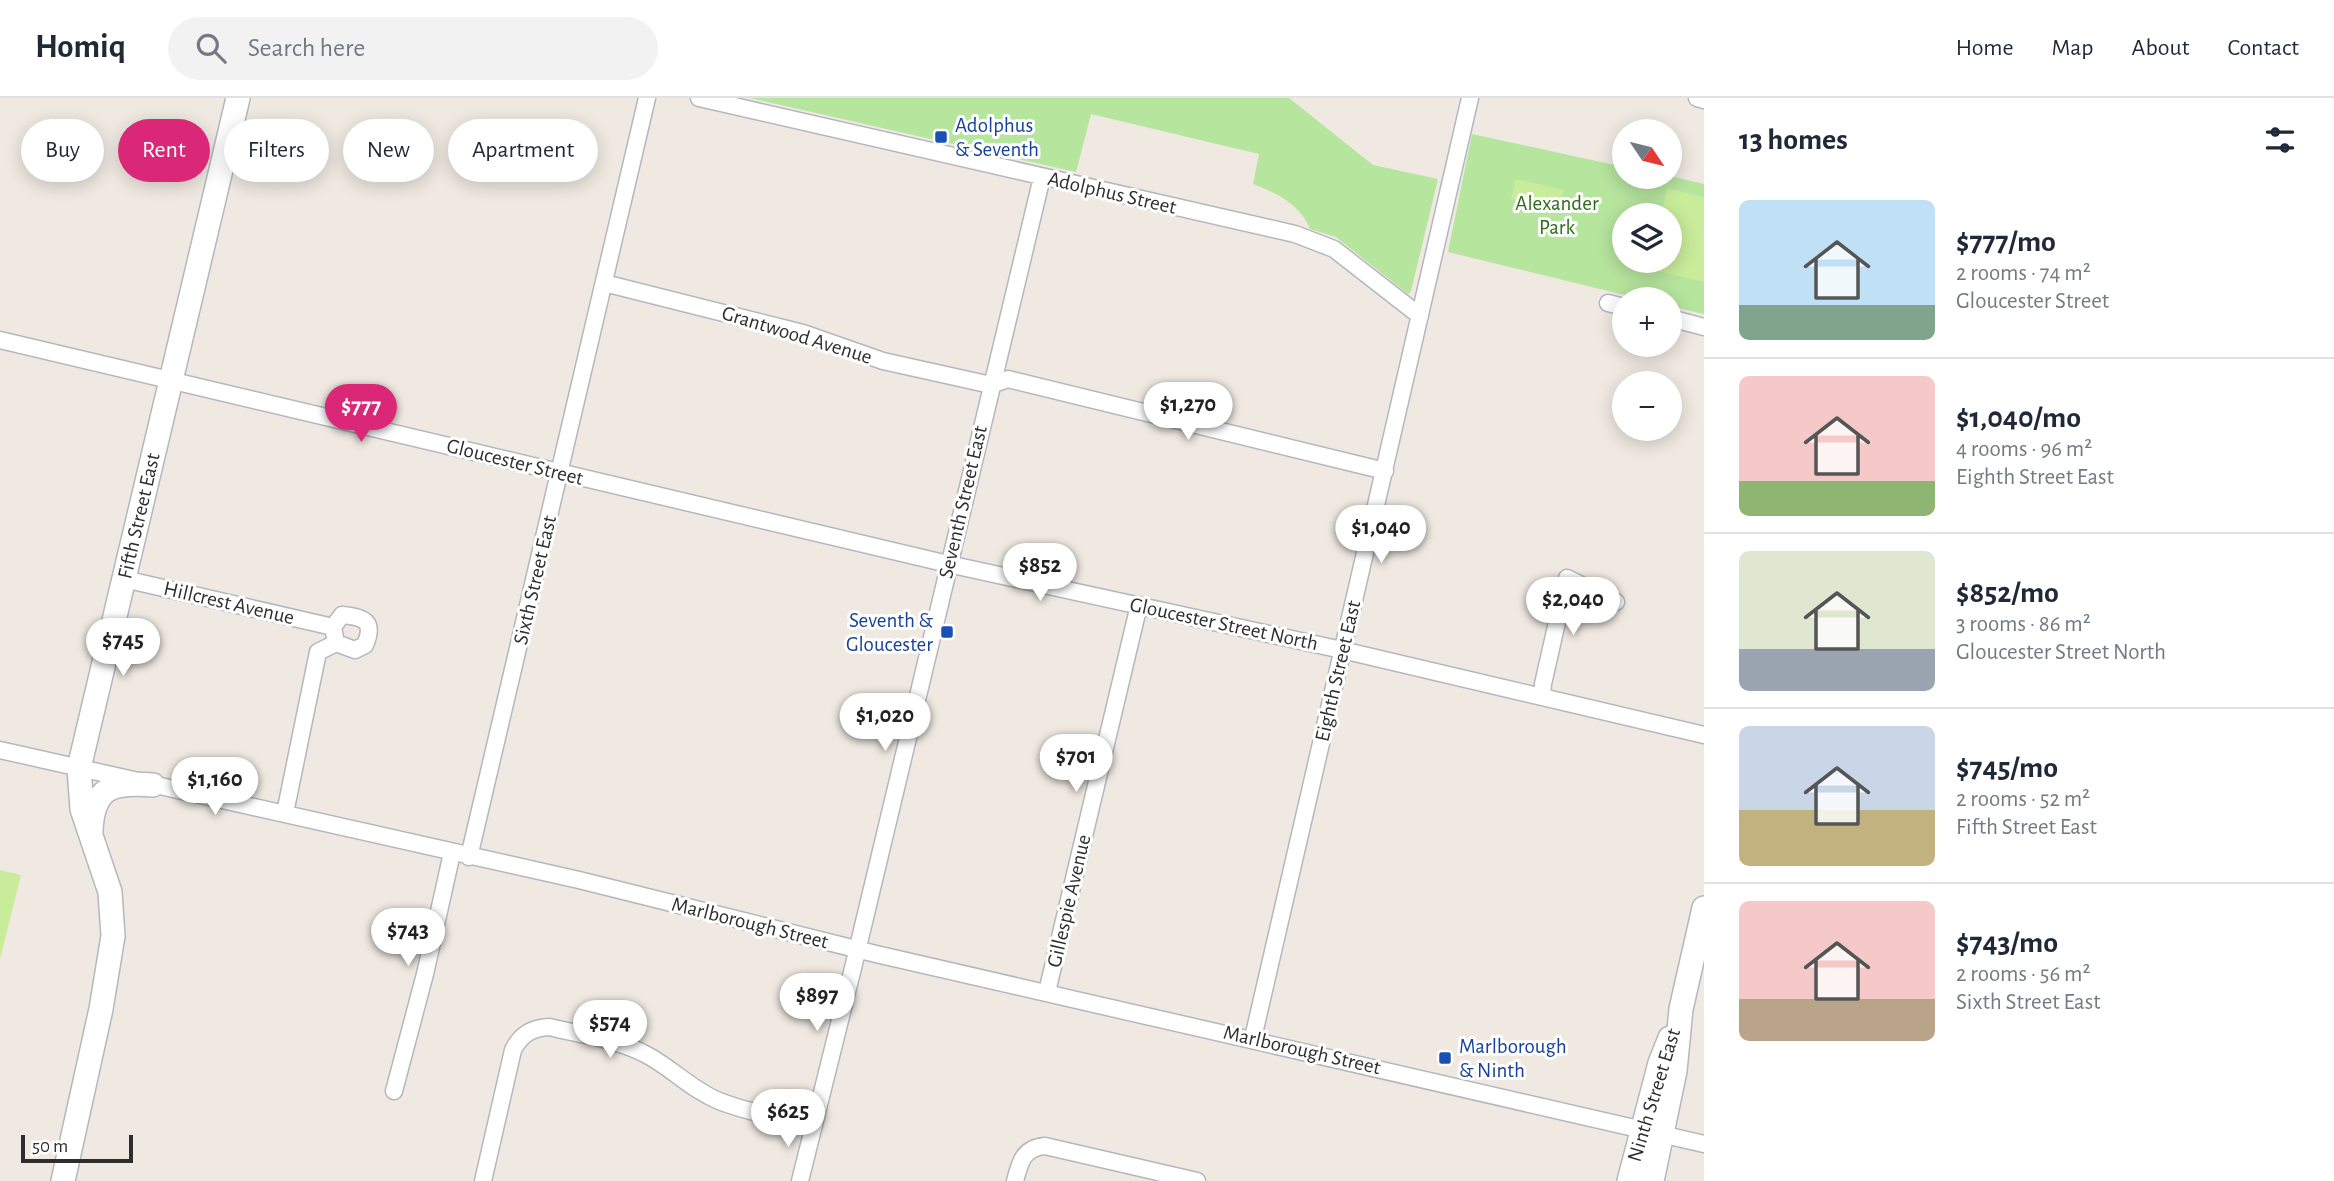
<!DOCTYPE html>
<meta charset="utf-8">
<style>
:root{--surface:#fff;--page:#f2f2f3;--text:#1f2937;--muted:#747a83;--line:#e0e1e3;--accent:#db2777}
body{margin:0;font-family:"Alegreya Sans",sans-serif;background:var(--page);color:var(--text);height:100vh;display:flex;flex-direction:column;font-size:26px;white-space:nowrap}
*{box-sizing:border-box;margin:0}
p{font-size:23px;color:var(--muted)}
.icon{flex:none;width:38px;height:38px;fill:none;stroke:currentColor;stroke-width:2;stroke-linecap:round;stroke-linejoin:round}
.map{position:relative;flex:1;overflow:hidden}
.details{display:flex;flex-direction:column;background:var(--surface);width:630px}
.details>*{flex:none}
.banner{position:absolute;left:21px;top:21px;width:665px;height:63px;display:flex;gap:14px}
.needle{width:46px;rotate:125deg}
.buttons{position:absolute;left:1612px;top:21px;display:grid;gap:14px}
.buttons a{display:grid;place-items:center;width:70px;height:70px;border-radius:50%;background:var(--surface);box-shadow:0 4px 18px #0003;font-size:35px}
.scale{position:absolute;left:21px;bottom:18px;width:112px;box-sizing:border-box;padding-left:7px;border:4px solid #2e2e2e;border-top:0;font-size:19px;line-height:24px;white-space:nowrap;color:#2e2e2e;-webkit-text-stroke:5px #fff;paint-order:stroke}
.price{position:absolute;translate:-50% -60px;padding:0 16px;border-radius:24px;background:#fff;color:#222;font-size:23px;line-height:46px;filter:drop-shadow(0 2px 4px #0008)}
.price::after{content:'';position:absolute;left:50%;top:42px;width:21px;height:16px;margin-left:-10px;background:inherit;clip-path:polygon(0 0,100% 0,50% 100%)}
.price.on{background:var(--accent);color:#fff}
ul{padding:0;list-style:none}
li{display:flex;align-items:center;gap:21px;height:175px;padding:0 35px}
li+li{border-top:2px solid var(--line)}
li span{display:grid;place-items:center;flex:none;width:196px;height:140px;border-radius:10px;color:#555}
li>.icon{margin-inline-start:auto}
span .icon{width:84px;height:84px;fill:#fffc;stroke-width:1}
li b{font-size:30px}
h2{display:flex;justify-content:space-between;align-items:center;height:84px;padding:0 35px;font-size:30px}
.pill{padding:0 24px;border-radius:32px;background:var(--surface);box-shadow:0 4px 18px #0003;font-size:24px;line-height:63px}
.pill.on{background:var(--accent);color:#fff}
header{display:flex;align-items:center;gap:42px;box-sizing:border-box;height:98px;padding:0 35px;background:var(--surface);border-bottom:2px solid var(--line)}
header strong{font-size:33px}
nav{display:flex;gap:38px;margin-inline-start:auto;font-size:24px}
.search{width:490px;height:63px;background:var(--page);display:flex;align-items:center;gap:18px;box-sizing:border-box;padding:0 24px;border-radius:38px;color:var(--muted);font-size:26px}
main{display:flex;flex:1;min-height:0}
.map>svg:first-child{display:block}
.green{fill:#b6e59e;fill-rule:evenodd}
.pitch{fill:#c9ec9a}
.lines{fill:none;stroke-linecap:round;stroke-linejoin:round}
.street-casing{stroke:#b4b7c1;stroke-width:19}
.secondary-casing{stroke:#b4b7c1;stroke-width:26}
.street{stroke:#fff;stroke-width:16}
.secondary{stroke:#fff;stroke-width:23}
.transit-dot{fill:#1a4fb4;stroke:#fff;stroke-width:2.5}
.labels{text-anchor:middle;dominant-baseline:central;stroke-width:6;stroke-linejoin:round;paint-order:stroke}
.transit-label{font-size:21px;fill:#164399;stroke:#fff;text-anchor:start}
.street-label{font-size:21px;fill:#2e2e2e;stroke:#fff}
.park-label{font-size:21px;fill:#2c6e1b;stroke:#fff}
</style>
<header>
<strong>Homiq</strong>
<div class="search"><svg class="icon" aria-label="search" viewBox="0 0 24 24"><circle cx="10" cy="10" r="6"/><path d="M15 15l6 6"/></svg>Search here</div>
<nav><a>Home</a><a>Map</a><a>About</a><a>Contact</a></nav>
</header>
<main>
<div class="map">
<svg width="1704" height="1083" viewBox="0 0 1704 1083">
<rect width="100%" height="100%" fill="#efe9e1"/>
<path class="green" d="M750,0H1289L1373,67L1438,81L1411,193L1408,196L1336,139L1310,131C1301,107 1275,94 1253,86L1259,56L1091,16L1076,74Z
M1472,36L1624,69V79L1670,78L1704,86V216L1670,208V201H1641L1448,154ZM1624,117H1670V163H1624Z"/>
<path class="pitch" d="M1516,81L1564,92L1557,113L1511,101Z
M1667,90L1704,99V184L1649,171L1651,163H1670V117H1661Z
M0,772L21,777L0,861Z"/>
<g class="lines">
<defs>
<path id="street" d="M699,0L1295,136L1334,151L1420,218
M1697,0L1704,2
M604,185L803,235L883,263L991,287
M1608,205L1624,209
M1670,220L1704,229
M0,242L948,466L1342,552L1704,637
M991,287L1008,281L1385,373
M124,481L333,529L336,545L318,554L285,715
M333,529L342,517C365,519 375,524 365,547L355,552L336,545
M1542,599L1543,586L1567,480L1616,504
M0,652L579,782L876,856L1704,1046
M469,759L647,0
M1047,894L1139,507
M1253,940L1470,0
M394,993L425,876L452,755
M483,1083L513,952C521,936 532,930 549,929C582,937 617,941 647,957C673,971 692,992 719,1003C749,1015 782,1020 813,1028
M800,1083L853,870L1042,79
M1015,1083C1020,1064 1023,1050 1045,1048L1197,1083"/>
<path id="secondary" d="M91,733C93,688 113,684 153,687
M63,1083L101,911L113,838L110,794L82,711L79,670L238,0
M1629,1083L1660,965L1670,940
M1652,1083L1675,973L1681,911L1704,810"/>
</defs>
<use href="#street" class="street-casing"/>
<use href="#secondary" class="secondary-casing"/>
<use href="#street" class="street"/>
<use href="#secondary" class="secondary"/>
</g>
<g class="transit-dot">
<rect x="934" y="32" width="14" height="14" rx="3.5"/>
<rect x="940" y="527" width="14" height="14" rx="3.5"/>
<rect x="1438" y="953" width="14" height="14" rx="3.5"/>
</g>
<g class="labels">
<g class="transit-label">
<text x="955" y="27">Adolphus<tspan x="955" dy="24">&amp; Seventh</tspan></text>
<text x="933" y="522" text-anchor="end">Seventh &amp;<tspan x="933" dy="24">Gloucester</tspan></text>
<text x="1459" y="948">Marlborough<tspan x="1459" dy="24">&amp; Ninth</tspan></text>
</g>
<g class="street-label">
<text transform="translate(1112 95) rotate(13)">Adolphus Street</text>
<text transform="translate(797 237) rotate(17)">Grantwood Avenue</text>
<text transform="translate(515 364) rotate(14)">Gloucester Street</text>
<text transform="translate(963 404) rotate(-77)">Seventh Street East</text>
<text transform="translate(139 418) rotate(-77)">Fifth Street East</text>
<text transform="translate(535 482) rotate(-77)">Sixth Street East</text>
<text transform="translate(229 505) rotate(13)">Hillcrest Avenue</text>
<text transform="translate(1224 526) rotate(12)">Gloucester Street North</text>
<text transform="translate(1338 573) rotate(-77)">Eighth Street East</text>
<text transform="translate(1069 803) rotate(-77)">Gillespie Avenue</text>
<text transform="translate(750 825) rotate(14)">Marlborough Street</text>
<text transform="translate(1302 952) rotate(13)">Marlborough Street</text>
<text transform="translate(1654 997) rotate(-73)">Ninth Street East</text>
</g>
<g class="park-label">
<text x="1557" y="105">Alexander<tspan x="1557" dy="24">Park</tspan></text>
</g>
</g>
</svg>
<div class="buttons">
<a><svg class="needle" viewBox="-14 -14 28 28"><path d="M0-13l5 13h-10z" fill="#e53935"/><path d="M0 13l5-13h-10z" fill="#747a83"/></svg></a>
<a><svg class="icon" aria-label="layers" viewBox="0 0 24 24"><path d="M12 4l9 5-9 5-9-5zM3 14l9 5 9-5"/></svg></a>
<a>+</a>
<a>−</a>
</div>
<div class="scale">50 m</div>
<b class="price" style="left:1188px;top:344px">$1,270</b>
<b class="price on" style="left:361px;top:346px">$777</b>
<b class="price" style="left:1381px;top:467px">$1,040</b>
<b class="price" style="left:1040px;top:505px">$852</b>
<b class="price" style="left:1573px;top:539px">$2,040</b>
<b class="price" style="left:123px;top:580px">$745</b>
<b class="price" style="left:885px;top:655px">$1,020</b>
<b class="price" style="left:1076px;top:696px">$701</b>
<b class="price" style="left:215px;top:719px">$1,160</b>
<b class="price" style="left:408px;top:870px">$743</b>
<b class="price" style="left:817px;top:935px">$897</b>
<b class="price" style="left:610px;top:962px">$574</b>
<b class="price" style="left:788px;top:1051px">$625</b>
<div class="banner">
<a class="pill">Buy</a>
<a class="pill on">Rent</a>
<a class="pill">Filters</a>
<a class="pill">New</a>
<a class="pill">Apartment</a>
</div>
</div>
<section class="details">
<h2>13 homes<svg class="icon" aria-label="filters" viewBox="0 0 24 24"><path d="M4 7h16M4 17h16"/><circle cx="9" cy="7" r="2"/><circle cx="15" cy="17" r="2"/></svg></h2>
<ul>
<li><span style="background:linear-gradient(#bfe0f5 75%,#7fa58c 0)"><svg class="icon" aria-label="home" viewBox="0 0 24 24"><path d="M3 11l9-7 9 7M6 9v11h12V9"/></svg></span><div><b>$777/mo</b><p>2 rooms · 74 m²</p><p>Gloucester Street</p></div></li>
<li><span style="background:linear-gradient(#f6c9c9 75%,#8fb573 0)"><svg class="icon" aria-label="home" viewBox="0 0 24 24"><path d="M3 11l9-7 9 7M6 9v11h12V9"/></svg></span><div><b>$1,040/mo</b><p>4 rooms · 96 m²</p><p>Eighth Street East</p></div></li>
<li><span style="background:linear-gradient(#dfe7d0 70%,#9aa5b1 0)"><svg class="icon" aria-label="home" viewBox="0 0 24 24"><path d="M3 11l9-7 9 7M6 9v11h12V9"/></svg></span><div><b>$852/mo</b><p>3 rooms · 86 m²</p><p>Gloucester Street North</p></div></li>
<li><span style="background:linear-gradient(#c9d6e8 60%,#c2b280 0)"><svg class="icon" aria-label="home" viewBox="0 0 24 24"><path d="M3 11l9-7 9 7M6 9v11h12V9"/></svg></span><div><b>$745/mo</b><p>2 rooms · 52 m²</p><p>Fifth Street East</p></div></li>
<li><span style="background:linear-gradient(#f6c9c9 70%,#b9a48a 0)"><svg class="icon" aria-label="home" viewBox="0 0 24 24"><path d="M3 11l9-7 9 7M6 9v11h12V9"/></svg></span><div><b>$743/mo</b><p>2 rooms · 56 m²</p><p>Sixth Street East</p></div></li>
</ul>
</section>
</main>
